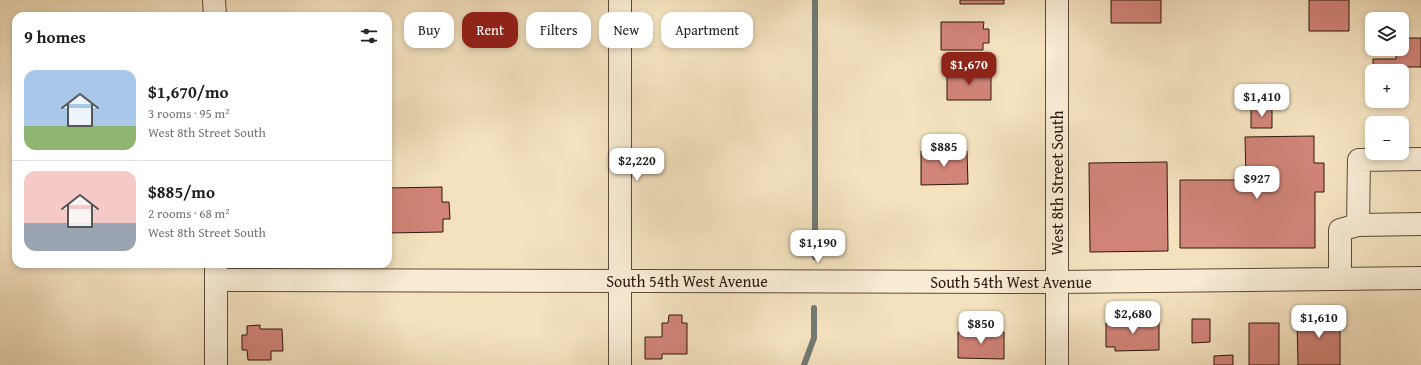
<!DOCTYPE html>
<meta charset="utf-8">
<style>
:root{--surface:#fff;--page:#f2f2f2;--text:#202124;--muted:#757577;--line:#e0e0e0;--accent:#8f2418}
body{margin:0;font-family:"Gentium Book Plus",serif;background:var(--page);color:var(--text);height:100vh;display:flex;flex-direction:column;font-size:15px;white-space:nowrap}
*{box-sizing:border-box;margin:0}
p{font-size:13px;color:var(--muted)}
.icon{flex:none;width:22px;height:22px;fill:none;stroke:currentColor;stroke-width:2;stroke-linecap:round;stroke-linejoin:round}
.map{position:relative;flex:1;overflow:hidden}
.panel{position:absolute;left:12px;top:12px;width:380px;height:256px;display:flex;flex-direction:column;background:var(--surface);border-radius:12px;box-shadow:0 2px 6px #0003}
.panel>*{flex:none}
.guide{position:absolute;left:404px;top:12px;width:380px;height:36px;display:flex;gap:8px}
.tools{position:absolute;left:1365px;top:12px;display:grid;gap:8px}
.tools a{display:grid;place-items:center;width:44px;height:44px;border-radius:8px;background:var(--surface);box-shadow:0 2px 6px #0003;font-size:20px}
.price{position:absolute;translate:-50% -34px;padding:0 9px;border-radius:8px;background:#fff;color:#222;font-size:13px;line-height:26px;filter:drop-shadow(0 1px 2px #0008)}
.price::after{content:'';position:absolute;left:50%;top:24px;width:12px;height:9px;margin-left:-6px;background:inherit;clip-path:polygon(0 0,100% 0,50% 100%)}
.price.on{background:var(--accent);color:#fff}
ul{padding:0;list-style:none}
li{display:flex;align-items:center;gap:12px;height:100px;padding:0 12px}
li+li{border-top:1px solid var(--line)}
li span{display:grid;place-items:center;flex:none;width:112px;height:80px;border-radius:12px;color:#555}
li>.icon{margin-inline-start:auto}
span .icon{width:48px;height:48px;fill:#fffc;stroke-width:1}
li b{font-size:17px}
h2{display:flex;justify-content:space-between;align-items:center;height:48px;padding:0 12px;font-size:17px}
.pill{padding:0 14px;border-radius:12px;background:var(--surface);box-shadow:0 2px 6px #0003;font-size:14px;line-height:36px}
.pill.on{background:var(--accent);color:#fff}
.map>svg:first-child{display:block}
.lines{fill:none;stroke-linecap:round;stroke-linejoin:round}
.stream{stroke:#717a74;stroke-width:6}
.building{fill:#d18478;stroke:#2d160c}
.minor-casing{stroke:#5f4939;stroke-width:24}
.minor{stroke:#f8ecd5;stroke-width:22}
.labels{text-anchor:middle;dominant-baseline:central;stroke-width:3;stroke-linejoin:round;paint-order:stroke}
.street-label{font-size:16px;fill:#2d160c;stroke:#f8ecd5}
</style>
<div class="map">
<svg width="1421" height="365" viewBox="0 0 1421 365">
<rect width="100%" height="100%" fill="#f4e2bf"/>
<filter id="stains"><feTurbulence type="fractalNoise" baseFrequency=".005" numOctaves="4"/><feColorMatrix values="0 0 0 0 .2 0 0 0 0 .09 0 0 0 0 .02 0 0 0 .5 -.17"/></filter>
<radialGradient id="worn" r=".72"><stop offset=".6" stop-color="#630" stop-opacity="0"/><stop offset="1" stop-color="#630" stop-opacity=".3"/></radialGradient>
<g class="lines">
<path class="stream" d="M815,257V0
M804,365L814,338V308"/>
</g>
<path class="building" d="M960,0H1004V4H960Z
M1111,0H1161V23H1111Z
M1309,0H1349V31H1309Z
M941,22H984L983,29H989V43H983V50H941Z
M1402,38H1421V67H1400V71H1373V59H1396V49H1402Z
M947,72H991V100H947Z
M1251,107H1272V128H1251Z
M1314,136V163H1324V192H1315V248H1180V180H1246L1245,137Z
M921,151H967L968,184L921,185Z
M1167,162L1168,251L1090,252L1089,163Z
M442,187V202H449L450,219H443V232L388,233V188Z
M1306,308H1329V320H1340V365H1298L1297,322L1307,321Z
M669,315H682V323H687V354H662V359H645V337H662V323H668Z
M1159,319V350L1115,351V347H1106V323H1115V320Z
M1192,319H1210V342L1192,343Z
M1249,323H1279V365H1249Z
M260,325V329H282L283,351H271V360H248L247,350H242V335H247V326Z
M958,332H1004V359L958,358Z
M1233,355V365H1214V356Z"/>
<g class="lines">
<defs>
<path id="minor" d="M214,0L215,16
M620,0V365
M1057,0V365
M1421,159L1359,160L1358,225L1421,224
M1340,279V230L1358,225
M216,280L1057,282L1421,278
M216,365V264"/>
</defs>
<use href="#minor" class="minor-casing"/>
<use href="#minor" class="minor"/>
</g>
<g class="labels">
<g class="street-label">
<text transform="translate(1057 183) rotate(-90)">West 8th Street South</text>
<text x="687" y="281">South 54th West Avenue</text>
<text x="1011" y="282">South 54th West Avenue</text>
</g>
</g>
<rect width="100%" height="100%" filter="url(#stains)"/>
<rect width="100%" height="100%" fill="url(#worn)"/>
</svg>
<div class="tools">
<a><svg class="icon" aria-label="layers" viewBox="0 0 24 24"><path d="M12 4l9 5-9 5-9-5zM3 14l9 5 9-5"/></svg></a>
<a>+</a>
<a>−</a>
</div>
<b class="price on" style="left:969px;top:86px">$1,670</b>
<b class="price" style="left:1262px;top:118px">$1,410</b>
<b class="price" style="left:944px;top:168px">$885</b>
<b class="price" style="left:637px;top:182px">$2,220</b>
<b class="price" style="left:1257px;top:200px">$927</b>
<b class="price" style="left:818px;top:264px">$1,190</b>
<b class="price" style="left:1133px;top:335px">$2,680</b>
<b class="price" style="left:1319px;top:339px">$1,610</b>
<b class="price" style="left:981px;top:345px">$850</b>
<div class="guide">
<a class="pill">Buy</a>
<a class="pill on">Rent</a>
<a class="pill">Filters</a>
<a class="pill">New</a>
<a class="pill">Apartment</a>
</div>
<section class="panel">
<h2>9 homes<svg class="icon" aria-label="filters" viewBox="0 0 24 24"><path d="M4 7h16M4 17h16"/><circle cx="9" cy="7" r="2"/><circle cx="15" cy="17" r="2"/></svg></h2>
<ul>
<li><span style="background:linear-gradient(#a9c7e8 70%,#8fb573 0)"><svg class="icon" aria-label="home" viewBox="0 0 24 24"><path d="M3 11l9-7 9 7M6 9v11h12V9"/></svg></span><div><b>$1,670/mo</b><p>3 rooms · 95 m²</p><p>West 8th Street South</p></div></li>
<li><span style="background:linear-gradient(#f6c9c9 65%,#9aa5b1 0)"><svg class="icon" aria-label="home" viewBox="0 0 24 24"><path d="M3 11l9-7 9 7M6 9v11h12V9"/></svg></span><div><b>$885/mo</b><p>2 rooms · 68 m²</p><p>West 8th Street South</p></div></li>
</ul>
</section>
</div>
